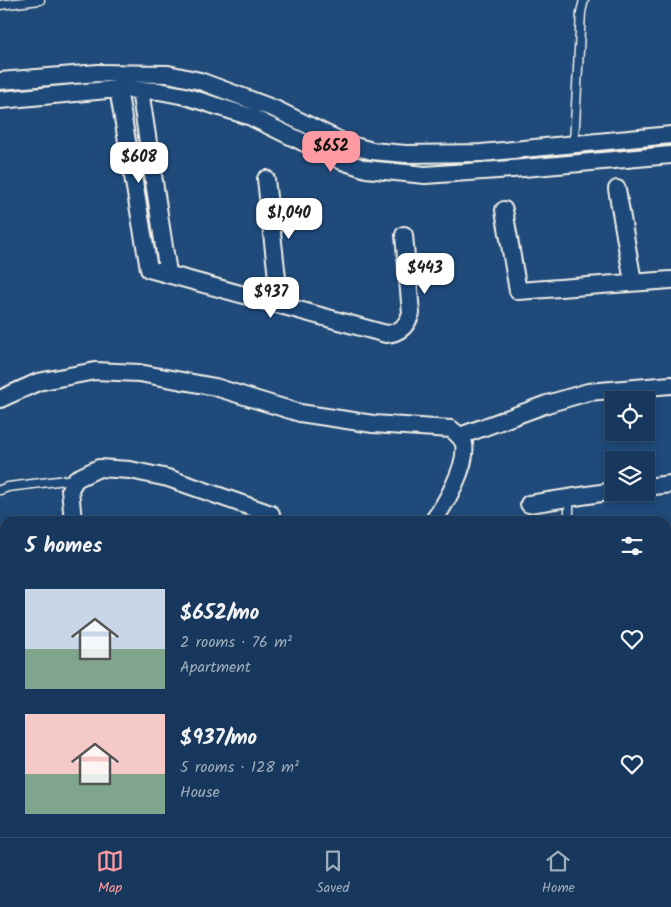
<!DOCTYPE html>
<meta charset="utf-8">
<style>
:root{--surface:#17385c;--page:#203f62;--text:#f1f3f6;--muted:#9eacbb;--line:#365272;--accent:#ff9aa2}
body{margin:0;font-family:Kalam,sans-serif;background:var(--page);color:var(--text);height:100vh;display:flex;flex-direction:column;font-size:19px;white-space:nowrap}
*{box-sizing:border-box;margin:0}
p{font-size:16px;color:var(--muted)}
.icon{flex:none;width:28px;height:28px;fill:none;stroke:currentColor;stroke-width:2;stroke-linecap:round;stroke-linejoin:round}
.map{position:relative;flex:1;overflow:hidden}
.drawer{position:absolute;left:0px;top:516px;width:671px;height:321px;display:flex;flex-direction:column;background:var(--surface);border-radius:15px 15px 0 0;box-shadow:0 2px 8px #0003,0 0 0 1px var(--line)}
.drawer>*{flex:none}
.tools{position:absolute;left:605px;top:391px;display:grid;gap:10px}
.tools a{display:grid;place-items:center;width:50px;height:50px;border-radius:0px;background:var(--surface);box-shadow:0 2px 8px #0003,0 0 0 1px var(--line);font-size:25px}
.price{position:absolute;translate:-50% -42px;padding:0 11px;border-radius:10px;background:#fff;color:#222;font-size:16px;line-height:32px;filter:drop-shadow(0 1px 2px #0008)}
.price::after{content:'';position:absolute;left:50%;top:30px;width:15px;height:11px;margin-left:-8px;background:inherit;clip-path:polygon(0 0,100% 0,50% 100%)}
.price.active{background:var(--accent);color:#111}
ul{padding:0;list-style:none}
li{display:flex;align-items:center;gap:15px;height:125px;padding:0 25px}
li span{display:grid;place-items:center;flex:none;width:140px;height:100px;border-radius:0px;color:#555}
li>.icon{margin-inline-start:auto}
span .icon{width:60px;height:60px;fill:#fffc;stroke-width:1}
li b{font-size:21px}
h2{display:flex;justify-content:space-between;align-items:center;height:60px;padding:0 25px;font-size:21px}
.tab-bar{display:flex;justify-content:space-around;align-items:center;height:70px;border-top:1px solid var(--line);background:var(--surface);font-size:14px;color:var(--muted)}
.tab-bar a{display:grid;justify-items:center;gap:2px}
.tab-bar .active{color:var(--accent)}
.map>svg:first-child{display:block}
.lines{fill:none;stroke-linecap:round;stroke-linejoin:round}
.service-casing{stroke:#f4f1e8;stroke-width:11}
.minor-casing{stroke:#f4f1e8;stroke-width:20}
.service{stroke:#1f4a7a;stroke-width:8}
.minor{stroke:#1f4a7a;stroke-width:16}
</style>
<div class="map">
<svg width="671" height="837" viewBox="0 0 671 837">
<rect width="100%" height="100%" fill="#1f4a7a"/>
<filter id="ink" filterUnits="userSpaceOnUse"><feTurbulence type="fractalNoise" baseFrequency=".02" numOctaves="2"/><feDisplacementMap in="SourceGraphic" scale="10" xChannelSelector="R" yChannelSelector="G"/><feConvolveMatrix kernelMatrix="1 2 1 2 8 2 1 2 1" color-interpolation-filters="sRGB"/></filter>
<g filter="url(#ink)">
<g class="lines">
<defs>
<path id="service" d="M0,5L40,0
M574,143L581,12L584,0
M0,490L8,487L74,479
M569,521V497
M354,832V837
M476,837V832
M610,837L611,832
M647,837L648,832"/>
<path id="minor" d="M0,81L98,73L168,74L200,81L275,109L347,144L372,151L406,154L481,153L671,135
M118,89L149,269L386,334C400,333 407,326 411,313L404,235
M140,90L168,273
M0,100L118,89L159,91L185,96L251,117L342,161L366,169L425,175L512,169L671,155
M266,179L280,305
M617,189L633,282
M504,210L518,291L671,280
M0,399L38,382L95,371L139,373L215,387L300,413L373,424L451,429C456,433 462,437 464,444C468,465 445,505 433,521
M460,436L547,404L588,392L671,385
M646,487L671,484
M529,504L614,491
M73,521L70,489L76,479L99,468L130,470L168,478L271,514
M666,665L671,650
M0,677H5
M0,694H5
M666,700L671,702
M666,723L671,726
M0,831H5
M109,832L114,837
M208,832V837"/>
</defs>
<use href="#service" class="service-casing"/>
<use href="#minor" class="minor-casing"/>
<use href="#service" class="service"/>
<use href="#minor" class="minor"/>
</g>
</g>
</svg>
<div class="tools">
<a><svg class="icon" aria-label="locate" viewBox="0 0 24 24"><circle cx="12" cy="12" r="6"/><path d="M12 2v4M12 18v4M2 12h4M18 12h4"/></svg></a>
<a><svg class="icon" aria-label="layers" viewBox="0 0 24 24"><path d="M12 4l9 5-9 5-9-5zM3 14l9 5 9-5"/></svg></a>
</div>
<b class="price active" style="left:331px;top:173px">$652</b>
<b class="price" style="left:139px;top:184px">$608</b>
<b class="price" style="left:289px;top:240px">$1,040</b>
<b class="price" style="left:425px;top:295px">$443</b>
<b class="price" style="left:271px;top:319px">$937</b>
<section class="drawer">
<h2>5 homes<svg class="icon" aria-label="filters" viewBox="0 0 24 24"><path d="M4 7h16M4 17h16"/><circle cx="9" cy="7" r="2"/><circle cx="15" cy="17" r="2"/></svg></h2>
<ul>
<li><span style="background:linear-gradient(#c9d6e8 60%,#7fa58c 0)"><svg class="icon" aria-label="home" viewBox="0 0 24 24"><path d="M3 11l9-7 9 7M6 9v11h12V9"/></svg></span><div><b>$652/mo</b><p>2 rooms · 76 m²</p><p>Apartment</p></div><svg class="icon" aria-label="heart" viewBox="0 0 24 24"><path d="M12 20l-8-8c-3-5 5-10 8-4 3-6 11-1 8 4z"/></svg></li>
<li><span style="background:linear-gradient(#f6c9c9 60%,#7fa58c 0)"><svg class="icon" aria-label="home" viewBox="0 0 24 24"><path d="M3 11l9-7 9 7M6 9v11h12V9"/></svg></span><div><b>$937/mo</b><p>5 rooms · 128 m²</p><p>House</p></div><svg class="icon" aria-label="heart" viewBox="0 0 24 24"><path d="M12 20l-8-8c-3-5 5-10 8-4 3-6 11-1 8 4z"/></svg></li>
</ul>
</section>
</div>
<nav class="tab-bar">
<a class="active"><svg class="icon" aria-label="map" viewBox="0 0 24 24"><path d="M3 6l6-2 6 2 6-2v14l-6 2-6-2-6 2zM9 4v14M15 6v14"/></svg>Map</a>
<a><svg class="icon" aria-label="saved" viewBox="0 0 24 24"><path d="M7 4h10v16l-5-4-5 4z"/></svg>Saved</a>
<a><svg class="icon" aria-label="home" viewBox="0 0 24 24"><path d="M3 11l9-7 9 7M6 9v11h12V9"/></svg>Home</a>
</nav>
